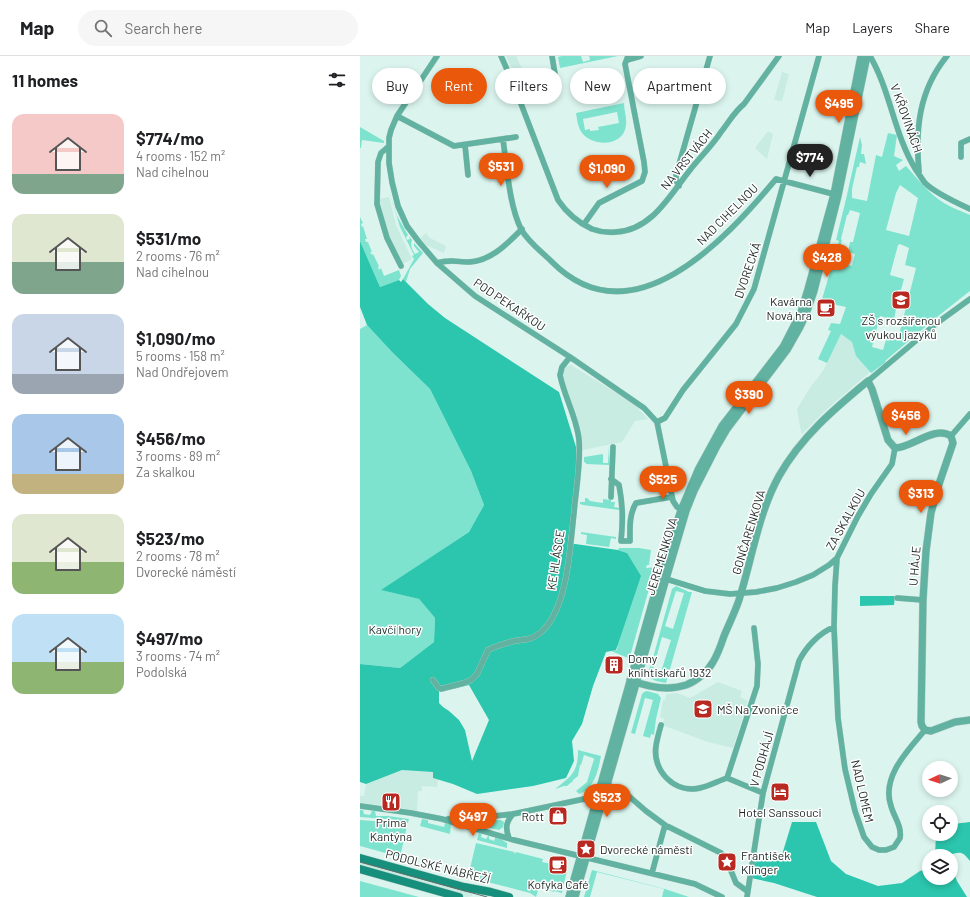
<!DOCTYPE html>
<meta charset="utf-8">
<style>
:root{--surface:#fff;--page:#f6f6f6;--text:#202124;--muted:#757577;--line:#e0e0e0;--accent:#ea580c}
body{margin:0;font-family:Barlow,sans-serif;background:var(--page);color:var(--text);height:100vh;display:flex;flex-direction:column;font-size:15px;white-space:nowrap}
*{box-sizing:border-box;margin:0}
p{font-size:13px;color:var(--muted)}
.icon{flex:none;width:22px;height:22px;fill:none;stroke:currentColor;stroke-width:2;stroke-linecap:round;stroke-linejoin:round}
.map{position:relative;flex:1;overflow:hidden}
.details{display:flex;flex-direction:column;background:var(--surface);width:360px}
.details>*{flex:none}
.guide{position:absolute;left:12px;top:12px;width:380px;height:36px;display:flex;gap:8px}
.needle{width:26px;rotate:266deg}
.buttons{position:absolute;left:562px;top:705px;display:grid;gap:8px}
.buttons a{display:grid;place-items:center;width:36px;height:36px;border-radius:50%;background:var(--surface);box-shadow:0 2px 6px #0003;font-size:20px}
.price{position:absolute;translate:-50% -34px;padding:0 9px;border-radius:14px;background:var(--accent);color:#fff;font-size:13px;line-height:26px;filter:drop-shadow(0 1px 2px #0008)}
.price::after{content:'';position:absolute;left:50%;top:24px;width:12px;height:9px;margin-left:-6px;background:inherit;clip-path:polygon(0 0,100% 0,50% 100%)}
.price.on{background:#222;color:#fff}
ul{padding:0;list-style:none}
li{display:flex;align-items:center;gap:12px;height:100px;padding:0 12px}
li span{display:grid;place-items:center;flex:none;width:112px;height:80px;border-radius:12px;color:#555}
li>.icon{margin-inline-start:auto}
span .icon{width:48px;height:48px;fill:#fffc;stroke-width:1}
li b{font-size:17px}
h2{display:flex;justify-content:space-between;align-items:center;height:48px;padding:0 12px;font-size:17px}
.tag{padding:0 14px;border-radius:18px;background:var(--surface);box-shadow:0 2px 6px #0003;font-size:14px;line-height:36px}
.tag.on{background:var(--accent);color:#fff}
header{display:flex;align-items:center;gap:24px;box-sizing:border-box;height:56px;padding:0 20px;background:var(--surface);border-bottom:1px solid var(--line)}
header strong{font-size:19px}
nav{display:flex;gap:22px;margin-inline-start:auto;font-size:14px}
.search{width:280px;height:36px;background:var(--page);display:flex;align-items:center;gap:10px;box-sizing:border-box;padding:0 14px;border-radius:22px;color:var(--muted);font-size:15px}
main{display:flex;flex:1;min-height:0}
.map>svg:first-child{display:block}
.built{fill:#c8ebe2}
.green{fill:#7ee3ce;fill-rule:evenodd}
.forest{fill:#2bc6ad;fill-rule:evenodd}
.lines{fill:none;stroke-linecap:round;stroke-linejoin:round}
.minor-casing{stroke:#b8cfc9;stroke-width:6}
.tertiary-casing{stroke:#b8cfc9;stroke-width:8}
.secondary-casing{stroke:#b8cfc9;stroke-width:9}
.minor{stroke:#61b2a1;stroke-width:5.5}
.tertiary{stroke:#61b2a1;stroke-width:7}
.secondary{stroke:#168f7c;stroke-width:8}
.tram{stroke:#5e6e69;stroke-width:1}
.labels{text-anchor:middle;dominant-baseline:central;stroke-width:3;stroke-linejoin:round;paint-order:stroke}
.street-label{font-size:12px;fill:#1a2421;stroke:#fff}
.poi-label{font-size:12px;fill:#1a2421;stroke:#fff}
.park-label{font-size:12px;fill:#203833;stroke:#fff}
</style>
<header>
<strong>Map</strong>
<div class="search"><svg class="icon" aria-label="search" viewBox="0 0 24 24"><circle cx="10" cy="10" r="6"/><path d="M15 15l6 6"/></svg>Search here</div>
<nav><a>Map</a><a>Layers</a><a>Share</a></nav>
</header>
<main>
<section class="details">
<h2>11 homes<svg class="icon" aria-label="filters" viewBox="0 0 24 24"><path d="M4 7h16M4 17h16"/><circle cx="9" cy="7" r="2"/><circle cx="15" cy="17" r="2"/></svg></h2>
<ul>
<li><span style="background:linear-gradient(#f6c9c9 75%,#7fa58c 0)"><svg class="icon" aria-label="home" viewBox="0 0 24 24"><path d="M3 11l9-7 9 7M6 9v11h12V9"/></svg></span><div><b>$774/mo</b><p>4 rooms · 152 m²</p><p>Nad cihelnou</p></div></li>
<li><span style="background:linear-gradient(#dfe7d0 60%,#7fa58c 0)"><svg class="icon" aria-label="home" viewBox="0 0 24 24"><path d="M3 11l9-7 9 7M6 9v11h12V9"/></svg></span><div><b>$531/mo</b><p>2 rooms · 76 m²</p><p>Nad cihelnou</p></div></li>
<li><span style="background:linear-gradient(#c9d6e8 75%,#9aa5b1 0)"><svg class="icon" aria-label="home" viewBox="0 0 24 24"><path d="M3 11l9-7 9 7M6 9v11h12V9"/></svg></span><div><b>$1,090/mo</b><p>5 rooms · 158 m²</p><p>Nad Ondřejovem</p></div></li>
<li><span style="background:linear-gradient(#a9c7e8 75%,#c2b280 0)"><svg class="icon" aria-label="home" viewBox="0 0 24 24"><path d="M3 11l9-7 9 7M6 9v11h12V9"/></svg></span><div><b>$456/mo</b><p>3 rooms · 89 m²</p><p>Za skalkou</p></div></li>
<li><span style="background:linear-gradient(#dfe7d0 60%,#8fb573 0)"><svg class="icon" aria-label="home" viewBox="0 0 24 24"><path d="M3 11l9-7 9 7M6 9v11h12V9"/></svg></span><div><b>$523/mo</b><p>2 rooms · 78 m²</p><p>Dvorecké náměstí</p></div></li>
<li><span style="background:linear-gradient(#bfe0f5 60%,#8fb573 0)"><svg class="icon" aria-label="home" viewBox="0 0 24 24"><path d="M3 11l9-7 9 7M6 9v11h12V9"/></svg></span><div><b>$497/mo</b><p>3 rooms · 74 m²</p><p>Podolská</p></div></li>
</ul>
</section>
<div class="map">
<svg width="610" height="841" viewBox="0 0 610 841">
<rect width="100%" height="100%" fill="#dbf5ee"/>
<path class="built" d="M146,0H156L165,19L156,23Z
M422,16L429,18L422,45L414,44Z
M408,75L413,78L407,103L395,92Z
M29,141L36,169L52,203L43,208L28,178L19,143Z
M66,177L70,182L86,190L84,197L66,189L60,182Z
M481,278L492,286L496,300L510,316L466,354L442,378L440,371L437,353L451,330L457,323L464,313Z
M211,309L273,347L288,363L275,365L262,386L223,394L202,322V314L205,310Z
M358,626L382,635L380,641L388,645L373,692L348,686L302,669L304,663L300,661L303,644H305L306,638L317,637L330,642Z
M42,714L73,716V722L78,724L77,731L62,730V735H58L57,755L23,749L0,748V740H4L6,728Z
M0,804L112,836V840L106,841L0,811Z"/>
<path class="green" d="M202,0H221L223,6L230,4L229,0H258L200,12L198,1Z
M264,47C264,54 267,62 266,69C264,91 233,91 222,77C218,72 217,63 216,57ZM257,56L259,67L238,71L239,74L230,75V73L225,74L223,63Z
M0,71L24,85V87L2,84L1,92H0Z
M528,77L537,79L534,100L543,104L536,109L539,115L546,110C558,123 569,138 584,147C592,152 602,155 610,159V235L577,261L525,305L526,306L511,317L496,300L492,286L481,278L467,307L458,303L471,275L468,274L471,267L480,268L486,251L463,246V243H462L473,206L471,205L475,189H478L479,185L476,184L486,143L500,81L502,89L501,98H504L506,108L500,106L499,111H497L492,133V142L507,145L516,99L522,101ZM540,129L558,142L549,180L526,174L536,137ZM490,154L500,157L493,186H490L488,196L495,198L492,210L475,206L482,184L481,183L487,159H488ZM540,188L549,192L545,209L556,212L539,279L528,277L523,294L512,291L520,260L534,264L536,253L534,252V249H533L536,236H538V234H541L544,223L530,219L538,189Z
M29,135L37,160L48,179L46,181L47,184L50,183L49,180L52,184C50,190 52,193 55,198L59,196L54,190V187L63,197L50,213L46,226L43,223L54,203L52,200L54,199L40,171Z
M0,161L3,167L1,168L2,171L3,170L7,183H5L6,186H8L12,196H10L12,199L13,198L19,210L18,211L19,214L21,212L24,220L39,214L41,220L39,224L20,231L0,185Z
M7,269L32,296L70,333L111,415L124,449L109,476L22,534L59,543L75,562L74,586L40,612L0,608V273Z
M249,389V409L226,408V407L224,406V401L243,398V407H248Z
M225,442H227L230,445L243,447V443L251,444V446H255L254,451L260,452L259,454L223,449L220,448V446H225Z
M221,476L256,481V483L251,482L249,491L226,488L227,479L221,478Z
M259,492H279L291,494L289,509H287L286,512L297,511L296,515H294L269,604H267L263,603L267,604L268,602L251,595L257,594L267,497L258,494Z
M316,530L329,536H332L306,627L296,625L288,621L287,618L291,609L312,533ZM316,535L324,537L313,573L305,570ZM302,581L311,584L300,619L292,617Z
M287,635L298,638L301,642L296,663L294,679L291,678L290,682L283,680L293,644L285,642L275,678L271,677L282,638L284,636Z
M218,694L241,700C238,715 235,732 219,738L216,735L227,726L234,703L233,702L224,699L221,709H220L218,720L213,724V725L207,730H204L195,733C211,720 218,717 218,694Z
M0,754H3L4,758L10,759L12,755H15L16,760H28L49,763L48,767L26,763L0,761Z
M62,763L68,764V767L84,771L85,767L91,768L90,778L60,770Z
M0,764L26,766L47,770L40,801L0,790Z
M141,764L144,766L143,771L139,774L109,767L110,765Z
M119,776L122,777L121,781L126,783L128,780H129V783L134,785L136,780C141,782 143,785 147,787V792L117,784Z
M116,787L154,796L155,798L156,796L183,803L182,806L192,808L193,806H195L194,811L207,814L202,837L194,835V836L179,831L176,841L170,837L108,821Z
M232,814L305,833L329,841H302L304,833L237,816L230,841H224Z
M0,825L59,841H0Z"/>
<path class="forest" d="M0,185L20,231L39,224L41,226L43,223L68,248L85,262L199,336L216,391L217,413L208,487L258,494L267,497L281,520L256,594L246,596L233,630L222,668L212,685L214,705L206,722L173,730L117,738L93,728L73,722V716L42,714L6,728L0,726V608L40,612L74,586L75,562L59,543L21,534L109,476L124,449L111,415L70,333L32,296L7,269L0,251ZM109,629L129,664L112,705L105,674L99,664L89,655L83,651L79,647V634L93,633Z
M500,540H535L534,549L500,550Z
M432,766H456L471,805L486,818L518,830L542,827L560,815L569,812V822H591V810L597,825L607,841H457L414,827L391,822L396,798L421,802Z
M610,766V805C602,794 600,796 588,799C584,801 579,800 575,800L576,778H591V771L593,770V768Z"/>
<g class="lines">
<defs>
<path id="minor" d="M77,0L37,60L31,74L29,82V107L32,126L38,150L47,170L59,186L77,207L115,240L210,301L284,352L297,366L313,445L317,451L325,455
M141,0L153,27L198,144C206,156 219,167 232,173C240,176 247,177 256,176C292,174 310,139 330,114C340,101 352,90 361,76C369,66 374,56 384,48L419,0
M510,0C531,36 534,79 556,114C559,118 562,123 565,127C575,137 597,147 610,153
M267,4L281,0
M153,27L195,18L192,0
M37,60L94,90L156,81
M143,84C147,110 149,149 161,173C168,186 182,196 192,206C272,286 365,184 416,123L477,139
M105,89L108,119
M28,91L21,97L18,106L17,148L27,182L41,210
M601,101V87L610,83
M559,116C555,73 559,34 587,0
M319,130L316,124V119L350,0
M224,168L239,147L282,125L285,116L284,106L265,8L268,0
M77,207C91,203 95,206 109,206C131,205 147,188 162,173
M508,325L577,267L610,243
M297,366L305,362L323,334L376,268L394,233L459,0
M591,380L610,358
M251,423L259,429C263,450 263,464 261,485H270C270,471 269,459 276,447L311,441
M251,441L253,391
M477,502L475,530L474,571L478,662L485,713L495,755L504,781L512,791L519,794H526L534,791L540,782C542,770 534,761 531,750C521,721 548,694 565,674
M303,522L345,535L370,538L396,536L417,532L436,526L453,519L469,509L477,502L498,460L511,438L532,408L535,392
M537,542L563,544
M394,572L398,608L397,630L367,722L403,737
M73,624L78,631L81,633L104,627L111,624L117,618L128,594C136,590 146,587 154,585C165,583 170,585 180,577C208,554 210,490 214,457C216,433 221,408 219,384C217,362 204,340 200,319L202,311L210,301
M301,669C299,676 297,683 296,690C292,715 315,738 340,732C349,730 358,725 367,722
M245,728L263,735L286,755L305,769L361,797L367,805L376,827L387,835
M0,750L51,757L82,763L154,784L335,828L362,841
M88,763L126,761L153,758L224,743L239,746
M149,782C145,772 146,766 153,758
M292,817L305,769
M387,841L403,737L439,605C446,591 459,577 474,571"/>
<path id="tertiary" d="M270,624C288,631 308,635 326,629C337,625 348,615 353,606C358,598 361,589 364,580C369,568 375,556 379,544C392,503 398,458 419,420C441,381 474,353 508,325L512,333L528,384L535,392C552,392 574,369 591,380L593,387L578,431L571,457L566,495L563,544L561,666L562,670L565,674L571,675L595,666L610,664
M209,841L302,512L321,454L338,414L362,370L423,291L441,256L448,233L474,138L501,0
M215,841L306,523L326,455L334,435L357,390L367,373L427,294L440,271L446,258L454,235L478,140L507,0"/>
<path id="secondary" d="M0,802L104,831L131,836L149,841
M0,813L99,841"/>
</defs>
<use href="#minor" class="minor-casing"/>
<use href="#tertiary" class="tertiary-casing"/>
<use href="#secondary" class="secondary-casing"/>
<use href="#minor" class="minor"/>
<use href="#tertiary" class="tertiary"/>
<use href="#secondary" class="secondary"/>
<path class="tram" d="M0,806L127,841"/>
</g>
<defs>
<symbol id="school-square" viewBox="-11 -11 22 22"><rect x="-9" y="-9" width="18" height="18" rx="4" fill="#b82a21" stroke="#fff"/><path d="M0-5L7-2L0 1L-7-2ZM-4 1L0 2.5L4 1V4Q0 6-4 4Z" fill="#fff"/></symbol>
<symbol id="cafe-square" viewBox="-11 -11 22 22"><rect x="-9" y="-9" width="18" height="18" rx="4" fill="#b82a21" stroke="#fff"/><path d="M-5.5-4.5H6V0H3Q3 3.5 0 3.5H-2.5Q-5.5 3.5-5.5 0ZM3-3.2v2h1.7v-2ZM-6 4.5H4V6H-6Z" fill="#fff"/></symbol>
<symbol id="building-square" viewBox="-11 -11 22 22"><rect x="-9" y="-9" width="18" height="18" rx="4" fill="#b82a21" stroke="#fff"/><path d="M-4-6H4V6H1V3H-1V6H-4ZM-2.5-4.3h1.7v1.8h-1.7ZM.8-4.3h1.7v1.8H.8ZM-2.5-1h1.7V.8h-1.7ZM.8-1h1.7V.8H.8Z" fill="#fff"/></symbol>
<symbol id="hotel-square" viewBox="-11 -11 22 22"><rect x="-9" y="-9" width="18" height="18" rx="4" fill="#b82a21" stroke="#fff"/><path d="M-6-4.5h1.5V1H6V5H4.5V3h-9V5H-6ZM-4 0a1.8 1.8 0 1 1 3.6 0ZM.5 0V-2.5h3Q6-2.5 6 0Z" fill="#fff"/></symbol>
<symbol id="restaurant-square" viewBox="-11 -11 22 22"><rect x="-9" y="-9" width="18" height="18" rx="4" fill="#b82a21" stroke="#fff"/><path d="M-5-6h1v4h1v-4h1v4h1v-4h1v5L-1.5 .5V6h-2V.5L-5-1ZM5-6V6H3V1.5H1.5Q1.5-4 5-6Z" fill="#fff"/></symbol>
<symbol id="shop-square" viewBox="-11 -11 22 22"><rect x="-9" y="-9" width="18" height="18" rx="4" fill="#b82a21" stroke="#fff"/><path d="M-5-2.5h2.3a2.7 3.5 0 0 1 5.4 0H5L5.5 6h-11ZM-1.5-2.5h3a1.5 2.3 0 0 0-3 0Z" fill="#fff"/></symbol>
<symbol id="sight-square" viewBox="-11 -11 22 22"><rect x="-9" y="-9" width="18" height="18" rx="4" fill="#b82a21" stroke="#fff"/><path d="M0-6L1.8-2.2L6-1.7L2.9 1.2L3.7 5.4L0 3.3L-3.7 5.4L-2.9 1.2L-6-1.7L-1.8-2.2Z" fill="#fff"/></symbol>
</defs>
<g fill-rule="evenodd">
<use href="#school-square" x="530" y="233" width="22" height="22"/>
<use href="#cafe-square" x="455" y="241" width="22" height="22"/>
<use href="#building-square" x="243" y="598" width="22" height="22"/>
<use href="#school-square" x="332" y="642" width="22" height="22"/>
<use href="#hotel-square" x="409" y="725" width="22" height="22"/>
<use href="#restaurant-square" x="20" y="735" width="22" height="22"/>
<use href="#shop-square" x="187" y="749" width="22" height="22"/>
<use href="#sight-square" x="215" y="782" width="22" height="22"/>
<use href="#sight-square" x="356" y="795" width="22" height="22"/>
<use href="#cafe-square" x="187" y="798" width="22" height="22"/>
</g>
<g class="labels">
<g class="street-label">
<text transform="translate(547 62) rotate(70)">V KŘOVINÁCH</text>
<text transform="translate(326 103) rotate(-51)">NA VRSTVÁCH</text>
<text transform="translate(367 158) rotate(-45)">NAD CIHELNOU</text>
<text transform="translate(387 214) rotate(-71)">DVORECKÁ</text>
<text transform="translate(150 248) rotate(34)">POD PEKAŘKOU</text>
<text transform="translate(485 463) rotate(-61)">ZA SKALKOU</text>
<text transform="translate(388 476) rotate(-73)">GONČARENKOVA</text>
<text transform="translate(301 500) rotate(-73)">JEREMENKOVA</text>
<text transform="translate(195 504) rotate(-81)">KE HLÁSCE</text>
<text transform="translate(554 510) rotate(-85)">U HÁJE</text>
<text transform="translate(401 703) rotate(-74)">V PODHÁJÍ</text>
<text transform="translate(503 735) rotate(77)">NAD LOMEM</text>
<text transform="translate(78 810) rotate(14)">PODOLSKÉ NÁBŘEŽÍ</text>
</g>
<g class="poi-label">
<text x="452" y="245" text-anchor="end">Kavárna<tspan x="452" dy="14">Nová hra</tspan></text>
<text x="541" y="264">ZŠ s rozšířenou<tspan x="541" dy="14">výukou jazyků</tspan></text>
<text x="268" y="602" text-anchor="start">Domy<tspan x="268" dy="14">knihtiskařů 1932</tspan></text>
<text x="357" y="653" text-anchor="start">MŠ Na Zvoničce</text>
<text x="420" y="756">Hotel Sanssouci</text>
<text x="184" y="760" text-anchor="end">Rott</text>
<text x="31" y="766">Prima<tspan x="31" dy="14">Kantýna</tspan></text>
<text x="240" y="793" text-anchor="start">Dvorecké náměstí</text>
<text x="381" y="799" text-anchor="start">František<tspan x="381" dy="14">Klinger</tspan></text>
<text x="198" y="828">Kofyka Café</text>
</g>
<g class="park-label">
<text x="35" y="573">Kavčí hory</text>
</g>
</g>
</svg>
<div class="buttons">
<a><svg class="needle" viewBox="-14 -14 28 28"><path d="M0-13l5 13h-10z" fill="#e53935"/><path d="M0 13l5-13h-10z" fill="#757577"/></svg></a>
<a><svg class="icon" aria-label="locate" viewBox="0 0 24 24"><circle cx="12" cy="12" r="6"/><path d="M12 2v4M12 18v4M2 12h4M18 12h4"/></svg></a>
<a><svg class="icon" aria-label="layers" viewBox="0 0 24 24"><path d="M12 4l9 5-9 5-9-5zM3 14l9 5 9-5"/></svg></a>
</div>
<b class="price" style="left:479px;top:68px">$495</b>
<b class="price on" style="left:450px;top:122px">$774</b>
<b class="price" style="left:141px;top:131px">$531</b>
<b class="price" style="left:247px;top:133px">$1,090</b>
<b class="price" style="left:467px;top:222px">$428</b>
<b class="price" style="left:389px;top:359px">$390</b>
<b class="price" style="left:546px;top:380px">$456</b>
<b class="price" style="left:303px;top:444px">$525</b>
<b class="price" style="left:561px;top:458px">$313</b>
<b class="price" style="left:247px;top:762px">$523</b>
<b class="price" style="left:113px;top:781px">$497</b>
<div class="guide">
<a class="tag">Buy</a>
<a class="tag on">Rent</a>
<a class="tag">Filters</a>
<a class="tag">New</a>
<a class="tag">Apartment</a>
</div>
</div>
</main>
